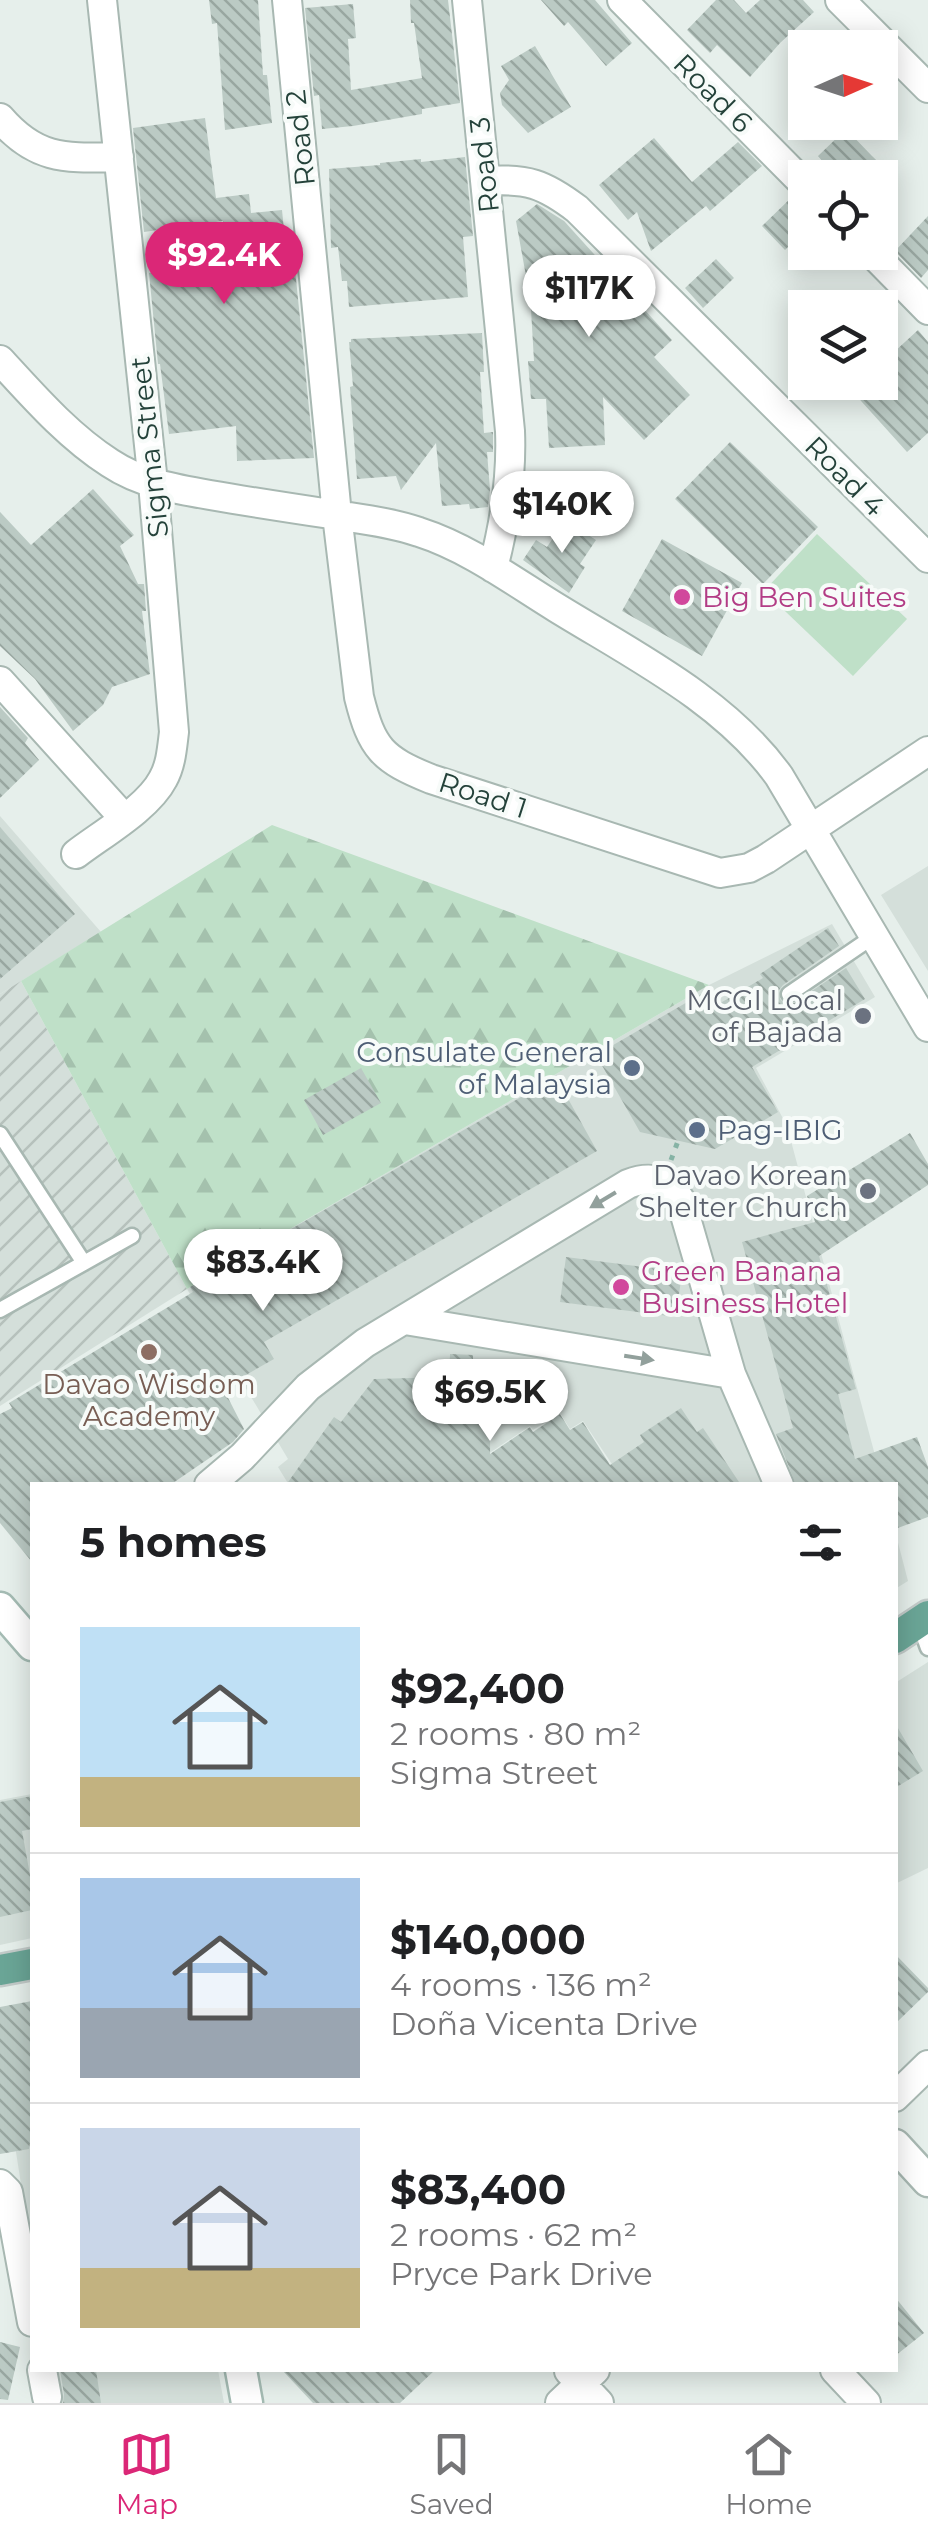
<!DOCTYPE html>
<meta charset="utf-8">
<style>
:root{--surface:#fff;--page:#f6f6f6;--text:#202124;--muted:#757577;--line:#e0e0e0;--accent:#db2777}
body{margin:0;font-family:Montserrat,sans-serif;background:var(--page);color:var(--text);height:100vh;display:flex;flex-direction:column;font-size:38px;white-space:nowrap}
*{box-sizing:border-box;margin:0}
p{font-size:32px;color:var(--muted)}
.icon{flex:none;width:55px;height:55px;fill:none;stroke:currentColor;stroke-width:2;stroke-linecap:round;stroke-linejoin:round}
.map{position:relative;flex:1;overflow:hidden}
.panel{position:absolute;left:30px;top:1482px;width:868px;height:890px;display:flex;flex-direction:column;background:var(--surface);border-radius:0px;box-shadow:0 5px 25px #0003}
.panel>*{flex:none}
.needle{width:65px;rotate:87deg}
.controls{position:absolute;left:788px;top:30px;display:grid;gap:20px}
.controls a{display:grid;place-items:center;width:110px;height:110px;border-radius:0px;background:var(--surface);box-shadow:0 5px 25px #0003;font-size:50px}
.price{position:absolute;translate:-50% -85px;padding:0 22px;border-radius:35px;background:#fff;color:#222;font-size:32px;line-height:65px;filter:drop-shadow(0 2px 5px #0008)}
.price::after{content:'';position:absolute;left:50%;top:60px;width:30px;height:22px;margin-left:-15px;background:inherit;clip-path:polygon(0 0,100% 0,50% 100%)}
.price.on{background:var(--accent);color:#fff}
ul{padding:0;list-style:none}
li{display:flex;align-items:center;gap:30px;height:250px;padding:0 50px}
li+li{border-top:2px solid var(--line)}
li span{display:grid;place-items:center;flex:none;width:280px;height:200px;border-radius:0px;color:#555}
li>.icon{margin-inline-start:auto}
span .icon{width:120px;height:120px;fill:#fffc;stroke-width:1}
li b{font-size:42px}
h2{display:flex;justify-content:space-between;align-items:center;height:120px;padding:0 50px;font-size:42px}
.tab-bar{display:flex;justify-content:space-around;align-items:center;height:140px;border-top:2px solid var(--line);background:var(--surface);font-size:28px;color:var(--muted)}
.tab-bar a{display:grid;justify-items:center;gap:5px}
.tab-bar .on{color:var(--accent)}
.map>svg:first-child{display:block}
.built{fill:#d4dfda}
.industrial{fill:url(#industrial-furrows)}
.grass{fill:#bfe0c8}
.forest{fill:url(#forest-firs)}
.building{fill:url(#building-back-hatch)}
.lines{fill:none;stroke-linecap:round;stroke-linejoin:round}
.service-casing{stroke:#a8b8b2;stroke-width:19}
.minor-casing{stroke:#a8b8b2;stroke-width:32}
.tertiary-casing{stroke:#a8b8b2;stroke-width:35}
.secondary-casing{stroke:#a4bbb3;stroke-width:35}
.primary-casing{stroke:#c2cac8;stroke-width:35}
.path{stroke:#86b3a5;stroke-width:5;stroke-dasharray:5 8;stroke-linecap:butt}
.service{stroke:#fff;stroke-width:14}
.minor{stroke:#fff;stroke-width:28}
.tertiary{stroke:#fff;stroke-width:30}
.secondary{stroke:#fff;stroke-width:30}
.primary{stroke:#6aa596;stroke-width:30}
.oneway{fill:#92a09c}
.hotel-dot{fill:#d1479c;stroke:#f7fbf9;stroke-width:4}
.worship-dot{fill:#6b7280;stroke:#f7fbf9;stroke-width:4}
.service-dot{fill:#5c6f8a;stroke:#f7fbf9;stroke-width:4}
.education-dot{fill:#8d6e63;stroke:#f7fbf9;stroke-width:4}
.labels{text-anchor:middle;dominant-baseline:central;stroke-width:8;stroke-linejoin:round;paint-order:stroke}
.street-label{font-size:28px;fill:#24423a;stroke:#f7fbf9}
.hotel-label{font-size:28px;fill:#b23c85;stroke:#f7fbf9;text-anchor:start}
.worship-label{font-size:28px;fill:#5b616d;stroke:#f7fbf9;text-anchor:end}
.service-label{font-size:28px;fill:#4e5e75;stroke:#f7fbf9;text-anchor:end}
.education-label{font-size:28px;fill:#785e54;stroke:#f7fbf9}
</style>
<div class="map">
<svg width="928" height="2403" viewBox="0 0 928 2403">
<defs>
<pattern id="industrial-furrows" width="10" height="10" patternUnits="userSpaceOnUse" patternTransform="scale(2.5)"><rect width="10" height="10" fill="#d4dfda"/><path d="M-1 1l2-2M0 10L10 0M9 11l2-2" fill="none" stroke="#b6c1bc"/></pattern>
<pattern id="forest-firs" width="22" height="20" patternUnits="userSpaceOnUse" patternTransform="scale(2.5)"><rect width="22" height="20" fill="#bfe0c8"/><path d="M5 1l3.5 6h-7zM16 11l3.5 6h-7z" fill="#a4c1ad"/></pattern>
<pattern id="building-back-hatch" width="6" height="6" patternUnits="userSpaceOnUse" patternTransform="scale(2.5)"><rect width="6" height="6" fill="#bbcac4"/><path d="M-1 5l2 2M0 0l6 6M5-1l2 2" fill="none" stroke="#98a6a0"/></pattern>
</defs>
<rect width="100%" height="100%" fill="#e6efeb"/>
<path class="built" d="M0,816L101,932L0,994Z
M928,866V971L881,895Z
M832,924L875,997L756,1068L787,1126L883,1485H626L583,1421L570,1429L560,1413L533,1430L530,1426L485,1456L289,1485L278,1467L288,1459L187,1289L709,985Z
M895,1531L908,1581L895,1589Z
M928,1662V1868L895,1884V1683Z
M32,1794V1938L0,1945V1800Z
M32,2088V2255L7,2094Z
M51,2370H218L224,2403H56Z"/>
<path class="industrial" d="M21,981L187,1289L0,1406V994Z"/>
<path class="grass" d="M817,534L907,619L853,676L764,591Z"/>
<path class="forest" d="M272,825L709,985L187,1289L21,981Z"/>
<path class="building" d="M209,0H258L263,75H267L272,123L225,130L217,23L212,24Z
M410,0H448L460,103L422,109V114L353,126L322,129L319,95L314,96L305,8L353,4L356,38L348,39L351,90L422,78L414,23H411Z
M541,0H595L632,43L606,66L568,22L564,26Z
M716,0H734L746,13L760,0H803L814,12L780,43L750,77L717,45L710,53L687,30Z
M535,46L571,107L528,133L502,105L500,93L509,80L501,66Z
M205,118L216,198L249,194L251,213L282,210L287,260L294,259L314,458L237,461L236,426L169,434L160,364H158L149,273L227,266L223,221L144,232L133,128Z
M846,129L872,156L895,178H838L818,156Z
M654,138L692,182L738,142L762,166L710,211L706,206L651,251L637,212L628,220L599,185Z
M465,157L473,236L463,237L468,297L349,307L347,281H342L338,247L331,248L329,169L380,165V163L421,159V162Z
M792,197L805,202V264L788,247L785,250L762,226Z
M537,204L564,221L672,340L654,357L690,395L644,440L603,397L605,445L549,448L546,399H531L528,361H534L529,275L526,276L516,221Z
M928,216V270L921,278L895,251Z
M716,259L734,278L703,308L685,288Z
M918,330L928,342V433L907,452L844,382H880V365Z
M482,333L484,372H480L484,433L493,432V452H487L490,490L488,507L470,509L469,504L442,506L436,443L401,490L396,476L357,479L350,387L353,386L349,342H351V339Z
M730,442L818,527L763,584L675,499Z
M93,489L134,535L120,546L138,584H144L146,611H142L150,674L112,687L103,705L73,731L35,679L0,646V512L31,545Z
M565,520L596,540L580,564L585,567L569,593L523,560L536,540L547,547Z
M662,539L742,583L702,656L622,611Z
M0,707L28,738L25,743L39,760L0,798Z
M0,827L75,914L0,979Z
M828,928L839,946L783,985L779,990L780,999L785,1004L794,1003L846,968L865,999L752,1067L778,1112L715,1149L640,1132L596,1055L708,990L717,1005L763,978L760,974Z
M361,1068L381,1103L323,1135L304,1100Z
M556,1077L597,1151L264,1342L274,1359L223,1388L244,1429L233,1442L170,1485H32V1562L0,1523V1414L12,1408L9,1403L193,1292L190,1287Z
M910,1133L928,1164V1185L819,1256L856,1389L838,1394L855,1459L917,1437L928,1467V1517L895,1529V1485H796L776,1434L793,1428L742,1242L815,1222L807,1196Z
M566,1257L682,1272L676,1317L560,1302Z
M450,1354L473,1355V1369H491L490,1454L530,1427L533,1432L560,1414L570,1430L583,1422L610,1465L644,1442L640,1435L681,1408L697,1432L703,1428L741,1485H286L334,1417L341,1422L374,1379L449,1377Z
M895,1723L923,1771L895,1788Z
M32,1796V1829L22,1831L32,1886V1910L0,1917V1802Z
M895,1954L928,1988V1992L895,2024Z
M32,2001V2143H30L29,2149L0,2154V2007Z
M895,2297L924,2333L895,2356Z
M0,2342L20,2347L8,2400L0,2399Z
M60,2370H96L101,2403H63L64,2394Z
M282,2370H435L400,2403H313Z"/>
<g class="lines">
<defs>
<path id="service" d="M789,994L874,936
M0,1134L84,1263
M0,1310L132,1236
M919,1623L928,1648"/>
<path id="minor" d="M287,0L337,515L359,697C372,749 382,759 431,779L720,873L749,868L766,859L928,751
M467,0L510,431C512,479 505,522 493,568
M622,0L805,185
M840,0L928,88
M0,118C37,161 66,158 119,157
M486,181C527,178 544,184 577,209L928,558
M871,252L928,310
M0,360C34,397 68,436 110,463C140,483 175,489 210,495C250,502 290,508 330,514C360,519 390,522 419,532C469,548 513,581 557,608C635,656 725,701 779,776L928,1027
M0,681L124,818
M76,854C102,834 148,808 163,779C171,765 172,748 174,732L153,483L102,0
M405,1320L731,1374
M209,1485L242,1457L308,1387L365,1343L628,1184C651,1175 668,1180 681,1201L731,1374L779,1485
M895,2097L928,2065
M0,2184L8,2192L32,2322
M42,2370L47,2397
M835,2370L866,2403
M569,2371L599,2403
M560,2403L595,2370"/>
<path id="tertiary" d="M895,2145L928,2181"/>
<path id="secondary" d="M0,1608L32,1645
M241,2370L247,2403"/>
<path id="primary" d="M895,1638L928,1616
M0,1970L32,1964"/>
</defs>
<use href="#service" class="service-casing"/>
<use href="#minor" class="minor-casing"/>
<use href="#tertiary" class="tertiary-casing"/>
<use href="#secondary" class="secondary-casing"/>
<use href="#primary" class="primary-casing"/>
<path class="path" d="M671,1160L678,1141"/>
<use href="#service" class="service"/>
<use href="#minor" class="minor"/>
<use href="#tertiary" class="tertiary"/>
<use href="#secondary" class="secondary"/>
<use href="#primary" class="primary"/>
</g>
<defs><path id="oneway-solid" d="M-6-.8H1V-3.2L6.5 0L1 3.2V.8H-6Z" transform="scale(2.5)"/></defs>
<g class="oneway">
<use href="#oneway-solid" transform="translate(603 1200) rotate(149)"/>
<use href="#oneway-solid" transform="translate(639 1358) rotate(9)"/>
</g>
<g class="hotel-dot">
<circle cx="682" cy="597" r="10"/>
<circle cx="621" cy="1287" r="10"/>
</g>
<g class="worship-dot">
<circle cx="863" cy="1016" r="10"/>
<circle cx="868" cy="1191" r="10"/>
</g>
<g class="service-dot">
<circle cx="632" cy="1068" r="10"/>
<circle cx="697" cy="1130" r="10"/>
</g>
<circle class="education-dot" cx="149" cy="1352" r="10"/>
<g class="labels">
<g class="street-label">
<text transform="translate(713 93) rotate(45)">Road 6</text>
<text transform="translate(300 138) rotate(-96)">Road 2</text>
<text transform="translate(484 165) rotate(-96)">Road 3</text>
<text transform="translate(149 447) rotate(-96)">Sigma Street</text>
<text transform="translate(845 476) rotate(45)">Road 4</text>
<text transform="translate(483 795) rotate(18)">Road 1</text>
</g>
<g class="hotel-label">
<text x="702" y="597">Big Ben Suites</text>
<text x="641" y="1271">Green Banana<tspan x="641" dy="32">Business Hotel</tspan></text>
</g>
<g class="worship-label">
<text x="843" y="1000">MCGI Local<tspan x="843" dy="32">of Bajada</tspan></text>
<text x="848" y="1175">Davao Korean<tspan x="848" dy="32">Shelter Church</tspan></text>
</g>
<g class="service-label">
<text x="612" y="1052">Consulate General<tspan x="612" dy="32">of Malaysia</tspan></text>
<text x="717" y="1130" text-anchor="start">Pag-IBIG</text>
</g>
<g class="education-label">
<text x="149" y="1384">Davao Wisdom<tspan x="149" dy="32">Academy</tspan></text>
</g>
</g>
</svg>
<div class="controls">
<a><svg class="needle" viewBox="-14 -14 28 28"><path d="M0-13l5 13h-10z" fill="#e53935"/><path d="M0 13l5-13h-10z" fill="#757577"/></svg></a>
<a><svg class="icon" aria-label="locate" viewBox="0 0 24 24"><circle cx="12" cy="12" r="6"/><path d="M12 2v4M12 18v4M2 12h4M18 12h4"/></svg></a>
<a><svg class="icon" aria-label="layers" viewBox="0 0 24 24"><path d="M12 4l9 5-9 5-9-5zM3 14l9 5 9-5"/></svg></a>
</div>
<b class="price on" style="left:224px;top:307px">$92.4K</b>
<b class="price" style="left:589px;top:340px">$117K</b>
<b class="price" style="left:562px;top:556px">$140K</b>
<b class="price" style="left:263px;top:1314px">$83.4K</b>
<b class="price" style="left:490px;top:1444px">$69.5K</b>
<section class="panel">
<h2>5 homes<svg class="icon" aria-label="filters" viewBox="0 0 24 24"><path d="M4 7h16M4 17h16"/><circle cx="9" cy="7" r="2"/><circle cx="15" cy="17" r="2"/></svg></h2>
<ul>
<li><span style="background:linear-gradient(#bfe0f5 75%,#c2b280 0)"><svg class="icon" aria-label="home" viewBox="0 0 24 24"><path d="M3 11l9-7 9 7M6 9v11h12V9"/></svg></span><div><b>$92,400</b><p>2 rooms · 80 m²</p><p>Sigma Street</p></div></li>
<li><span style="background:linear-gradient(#a9c7e8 65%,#9aa5b1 0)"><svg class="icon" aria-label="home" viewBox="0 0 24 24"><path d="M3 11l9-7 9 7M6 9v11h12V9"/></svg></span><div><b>$140,000</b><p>4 rooms · 136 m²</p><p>Doña Vicenta Drive</p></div></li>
<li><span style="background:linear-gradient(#c9d6e8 70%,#c2b280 0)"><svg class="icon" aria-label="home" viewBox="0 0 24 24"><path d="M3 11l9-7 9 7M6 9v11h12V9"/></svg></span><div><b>$83,400</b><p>2 rooms · 62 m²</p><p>Pryce Park Drive</p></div></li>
</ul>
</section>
</div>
<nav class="tab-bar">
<a class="on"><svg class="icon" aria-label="map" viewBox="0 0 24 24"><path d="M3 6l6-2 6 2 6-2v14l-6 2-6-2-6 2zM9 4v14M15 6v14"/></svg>Map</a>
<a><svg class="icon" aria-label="saved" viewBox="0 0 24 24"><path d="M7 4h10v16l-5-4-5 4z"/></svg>Saved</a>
<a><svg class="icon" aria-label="home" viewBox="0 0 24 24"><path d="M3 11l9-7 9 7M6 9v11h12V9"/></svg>Home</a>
</nav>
